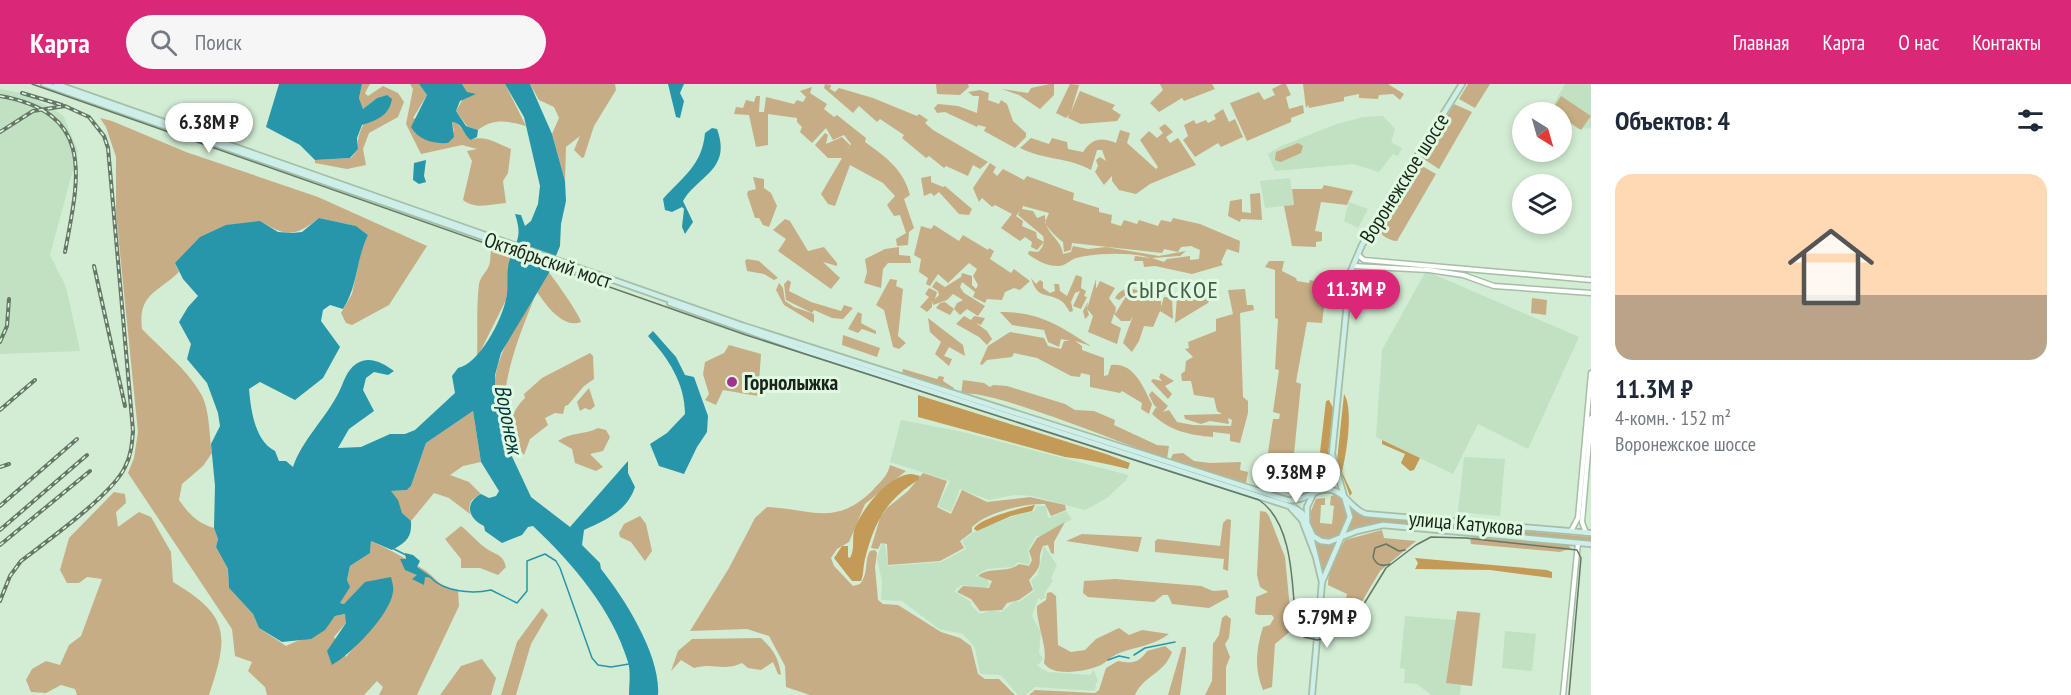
<!DOCTYPE html>
<html lang="ru">
<meta charset="utf-8">
<style>
:root{--surface:#fff;--page:#f6f6f7;--text:#1f2937;--muted:#747a83;--line:#e0e1e3;--accent:#db2777}
body{margin:0;font-family:"PT Sans Narrow",sans-serif;background:var(--page);color:var(--text);height:100vh;display:flex;flex-direction:column;font-size:22px;white-space:nowrap}
*{box-sizing:border-box;margin:0}
p{font-size:20px;color:var(--muted)}
.icon{flex:none;width:33px;height:33px;fill:none;stroke:currentColor;stroke-width:2;stroke-linecap:round;stroke-linejoin:round}
.map{position:relative;flex:1;overflow:hidden}
.details{display:flex;flex-direction:column;background:var(--surface);width:480px}
.details>*{flex:none}
.needle{width:39px;rotate:143deg}
.buttons{position:absolute;left:1512px;top:18px;display:grid;gap:12px}
.buttons a{display:grid;place-items:center;width:60px;height:60px;border-radius:50%;background:var(--surface);box-shadow:0 3px 9px #0003;font-size:30px}
.price{position:absolute;translate:-50% -51px;padding:0 14px;border-radius:21px;background:#fff;color:#222;font-size:20px;line-height:39px;filter:drop-shadow(0 2px 3px #0008)}
.price::after{content:'';position:absolute;left:50%;top:36px;width:18px;height:14px;margin-left:-9px;background:inherit;clip-path:polygon(0 0,100% 0,50% 100%)}
.price.on{background:var(--accent);color:#fff}
ul{padding:0;list-style:none}
li{display:grid;align-content:center;gap:12px;height:318px;padding:0 24px}
li+li{border-top:2px solid var(--line)}
li span{display:grid;place-items:center;height:186px;border-radius:18px;color:#555}
li>.icon{margin-inline-start:auto}
span .icon{width:108px;height:108px;fill:#fffc;stroke-width:1}
li b{font-size:26px}
h2{display:flex;justify-content:space-between;align-items:center;height:72px;padding:0 24px;font-size:26px}
header{display:flex;align-items:center;gap:36px;box-sizing:border-box;height:84px;padding:0 30px;background:var(--accent);color:#fff}
header strong{font-size:28px}
nav{display:flex;gap:33px;margin-inline-start:auto;font-size:21px}
.search{width:420px;height:54px;background:var(--page);display:flex;align-items:center;gap:15px;box-sizing:border-box;padding:0 21px;border-radius:33px;color:var(--muted);font-size:22px}
main{display:flex;flex:1;min-height:0}
.map>svg:first-child{display:block}
.built{fill:#c0e1c2}
.green{fill:#c6ad85;fill-rule:evenodd}
.forest{fill:#c39a56}
.water{fill:#2796ab}
.lines{fill:none;stroke-linecap:round;stroke-linejoin:round}
.stream{stroke:#2796ab;stroke-width:1.5}
.tertiary-casing{stroke:#a5bfa6;stroke-width:7}
.secondary-casing{stroke:#a5bfa6;stroke-width:8}
.tertiary{stroke:#fff;stroke-width:4}
.secondary{stroke:#ceefe9;stroke-width:4.5}
.tram{stroke:#667767;stroke-width:1.5}
.rail-casing{stroke:#667767;stroke-width:4}
.rail{stroke:#dffae0;stroke-width:1.5;stroke-dasharray:4.5;stroke-linecap:butt}
.poi-dot{fill:#a3328e;stroke:#dffae0;stroke-width:2}
.labels{text-anchor:middle;dominant-baseline:central;stroke-width:6;stroke-linejoin:round;paint-order:stroke}
.street-label{font-size:21px;fill:#1a241a;stroke:#dffae0}
.poi-label{font-size:21px;font-weight:bold;fill:#1a241a;stroke:#dffae0;text-anchor:start}
.water-label{font-size:22px;font-style:italic;fill:#01343d;stroke:#dffae0}
.quarter-label{font-size:24px;letter-spacing:1.5px;fill:#455c47;stroke:#dffae0}
</style>
<header>
<strong>Карта</strong>
<div class="search"><svg class="icon" aria-label="search" viewBox="0 0 24 24"><circle cx="10" cy="10" r="6"/><path d="M15 15l6 6"/></svg>Поиск</div>
<nav><a>Главная</a><a>Карта</a><a>О нас</a><a>Контакты</a></nav>
</header>
<main>
<div class="map">
<svg width="1591" height="611" viewBox="0 0 1591 611">
<rect width="100%" height="100%" fill="#d2edd3"/>
<path class="built" d="M1565,0H1591V44L1578,45L1562,34V28L1550,27Z
M0,5L26,10L63,31L78,67L50,171L66,203L80,267L0,270Z
M1383,32L1395,45L1391,58L1402,64L1398,72L1393,70L1379,88L1353,80L1275,87L1268,70L1279,63L1334,41L1363,33Z
M1290,94L1294,121L1265,124L1260,97Z
M1349,118L1368,125L1358,144L1344,137Z
M1426,187L1579,253L1528,365L1478,340L1453,390L1376,353L1382,266Z
M901,336L963,348L1128,391L1126,396L1107,414L1085,426L1032,412L1014,411L989,416L960,405L951,428L938,422L950,397L890,378Z
M1464,373L1505,375L1500,432L1458,428Z
M1037,422H1046L1048,434L1066,427L1072,435L1041,452H1036L1028,466L1030,478L1028,481L1018,478L1013,483L987,485L975,492L987,495L990,501L985,504L962,501L954,507L971,518V521L980,530L992,526L1001,528L1015,517L1019,518L1034,507L1031,496L1038,491L1044,462L1057,481L1051,494L1053,497L1044,510L1046,513L1041,516L1038,514L1032,532L1041,548L1039,569L1043,575L1037,582L1048,588L1090,591L1094,586L1098,598L1096,599L1095,607L1035,603L1026,611H1018L1001,591L980,590L975,564L963,550L939,545L902,517L881,516L882,497L877,474L882,459L885,460L888,482L941,478L966,465L962,457L974,448L1013,432L1034,427Z
M1464,527L1481,529L1472,602L1461,601L1460,611H1431L1417,600L1404,599L1405,585L1400,584L1405,532L1455,536Z
M1505,547L1536,550L1532,587L1502,584Z"/>
<path class="green" d="M362,0H370L365,9L368,12L383,2L398,9L404,18L398,33L369,49L363,65L366,81L347,85L315,79V76L351,74L358,65C356,42 373,28 387,11L377,14L363,25L359,14Z
M410,0H419L427,11L413,34L454,48L452,38H456L471,56C484,50 499,60 511,65L508,89L503,97L506,119C491,120 476,126 463,116L472,77L467,67L477,65L462,61L421,70L406,40L413,5Z
M462,0H505L526,42C507,37 494,34 478,46L467,42L456,27L467,8Z
M530,0H615L616,6L594,42L584,73L582,74L574,66L580,52L566,63L565,97L552,50L559,34L554,23L539,16Z
M825,0L831,1L830,5L835,8L839,4L873,14L917,32L919,30L928,36L925,39L933,46L988,78L980,85L973,81L968,92L946,82L944,84L929,72L926,74L902,54L904,51L880,35L877,38L859,22L853,29L824,4Z
M936,0H968L969,3L960,11L937,10Z
M1050,0H1054V11L1040,25L1019,11L1002,5L1028,9L1031,4Z
M1070,0L1079,1L1071,28L1080,7L1115,21L1112,25L1121,31L1117,37L1081,40L1068,34L1069,31L1066,34L1056,29Z
M1160,0H1212L1215,5L1184,17L1182,14L1159,28L1150,19L1163,6Z
M1282,0H1286L1291,11L1286,13L1289,25L1303,21L1304,29L1291,34V38L1247,57L1230,19L1259,8L1264,16L1275,11L1272,5Z
M1303,0H1388L1404,10L1400,16L1393,10L1379,11L1378,15L1359,14V10L1344,13V17L1309,24L1308,21L1306,24Z
M1468,0H1490L1475,24L1459,15Z
M812,3L810,9L827,20L824,25L834,33L837,31L866,54L865,58C886,73 903,85 910,111L904,115L914,144L909,148L908,161L897,162L896,155L906,149L900,131L894,132L887,121L895,112L883,99L850,81L835,122L828,120L821,110L842,74H828L815,61L825,49L828,51L826,60L842,53L850,61L845,69L851,60L844,51L833,56L826,44L812,59L800,48L802,43L797,38V34L768,30V61L756,63L749,31L734,30L736,23L743,24L746,16L754,18L756,12H760L759,28H764L766,13L794,20L797,16L803,18L806,13L800,7Z
M980,6L989,9L988,16L999,20L1001,16L1007,20L1013,37L1026,49V53L1015,64L984,47L986,43L978,41L977,43L945,28L937,29L934,24L938,20L958,22L977,29L979,12H973L968,8Z
M1561,12L1591,32L1581,46L1562,33V28L1552,26Z
M1454,20L1472,28L1439,85L1422,74Z
M1223,25L1229,38L1235,35L1243,53L1221,63L1218,59L1195,73L1183,56L1188,52L1184,41L1194,36L1196,40L1206,36L1208,39L1216,35L1214,31Z
M100,34L112,37L186,68L318,113L427,162L389,221L352,241L346,239L341,229L352,210L362,164L368,151L356,142L319,134C295,153 286,153 260,137L175,179L179,188C157,209 138,210 142,245C162,266 186,284 201,310C210,326 209,351 212,369L203,382L182,400L179,416C189,430 197,439 214,444L218,455L216,463L228,485L229,504L253,530L259,544L286,562C310,550 316,558 335,532L346,530V539L334,553L346,573L360,556L354,511L344,520L340,519L349,503L347,496L350,482L370,469L371,457C387,464 411,477 426,487C440,498 439,503 458,506L459,522L417,611H379L383,603L377,597L364,611H267L265,603L248,587L252,578L235,572L232,545L128,389L134,374L138,348L116,129V73L106,43Z
M1165,40L1173,48L1166,53L1170,59L1178,54L1196,81L1150,100L1136,110L1119,106L1112,97V92L1104,101L1095,88L1098,82L1096,76L1100,73L1106,77L1102,66H1097L1091,86C1068,73 1043,76 1020,64L1031,54L1049,60L1052,54L1067,58L1068,65L1083,68C1092,54 1102,53 1116,59L1120,46L1130,49L1127,59L1156,85L1158,83L1140,56L1149,47L1157,54L1163,49L1159,44Z
M1298,59L1303,62L1301,69L1281,78L1275,76L1276,68Z
M990,79L996,83L993,88L997,92L1003,85L1024,96L1027,92L1074,109L1073,116L1099,124V128L1112,131L1111,139L1121,142L1124,136L1137,140L1139,136L1158,142L1161,136L1171,138L1173,134L1200,140L1240,157L1239,169L1227,165L1221,178L1223,181L1192,190L1155,182L1144,183L1143,177H1134L1135,172L1151,174C1133,168 1095,169 1076,174C1070,176 1065,182 1059,182C1048,183 1036,176 1028,170L1029,167L1038,168C1043,163 1045,159 1043,152L1018,131L1020,127L1016,132L1023,137L1022,142L1036,148L1037,154L1044,158L1037,166L1031,163L1032,158L1025,153L1020,157L1001,144L1012,130L995,121L992,123L982,114L979,118L973,104ZM1023,122L1049,129L1045,138C1048,145 1056,153 1063,158L1064,168L1071,166L1072,159L1162,169L1164,165L1178,168L1181,163L1191,162L1200,166L1199,175L1190,176V172L1167,175L1164,178L1152,174L1180,172L1186,167L1159,172L1106,163L1088,165L1073,162L1071,168L1063,170C1061,153 1045,152 1045,131L1037,134L1033,127L1022,125Z
M1416,82H1422L1436,90L1397,157C1389,157 1378,150 1377,142Z
M931,92V98L943,103L945,102L972,125L969,131L959,130L939,108L934,112L931,109L924,112L921,94Z
M753,93L764,95V104L771,109L777,122L769,143L763,141L759,134H755L747,110L748,107L756,105Z
M1324,101L1353,107L1347,121L1321,118L1315,147L1322,148V157L1316,158V163L1292,162L1284,122L1294,121L1292,105H1322Z
M1260,109L1262,136L1241,135L1240,138L1228,132L1230,117L1242,115V128L1251,129L1250,110Z
M785,135L790,137L808,167L824,163L837,179V182L823,178L840,194L831,205L778,167L786,155L773,146Z
M934,141L959,157L963,151L988,166L989,164L994,167L990,175L1011,189L1014,185L1030,197L1020,206L1014,204L1005,208L1002,216L987,215L985,219L973,213L975,208L962,198L960,203L964,209L985,222L978,232L967,225L960,231L954,225L950,231L936,224L940,219L945,218L954,225L957,219L963,216L953,210L947,216L933,221L932,217V223L927,228L920,223L929,213L925,210L929,204L937,208L935,215L939,211L938,207L932,203L936,197L945,203L961,193L962,189L972,192V201L976,205L978,201L973,192L977,185L969,179L948,199L938,190L930,202L926,200L928,194L919,188L921,175L914,171L921,142L931,145Z
M899,163V171L910,172L911,179H888L883,185L881,204L864,199L867,188L865,175L885,165Z
M491,166L512,172L506,216L477,274C478,248 476,225 479,200C480,194 485,189 488,184C491,179 490,172 491,166Z
M747,175L759,177L778,194L774,196L764,190L747,187L745,177Z
M1269,177H1284L1282,187L1296,194L1297,197L1309,199L1310,196L1323,199L1325,191L1332,194L1326,208L1322,239L1307,238L1296,298L1301,300L1294,370L1298,371L1297,378H1290L1285,403L1268,400L1270,383L1266,382L1273,335H1279L1280,330L1273,328L1279,286L1275,285L1278,235L1275,234V186L1265,183Z
M549,189C554,194 581,233 581,238C563,245 546,221 537,208Z
M1076,191L1082,193L1081,204L1086,207L1084,212L1087,213L1081,225L1073,222L1080,207L1075,209L1071,218L1073,227L1070,228C1067,224 1065,219 1060,216C1046,208 1038,216 1031,194L1036,200L1040,196L1043,198V204L1050,209L1055,207L1054,200H1059L1060,207L1067,212Z
M890,195L897,196L896,202L903,205L898,252L906,259L899,265L893,263L884,226L876,221Z
M1096,195V205L1100,197L1115,204L1109,214L1116,224L1115,230L1127,211L1134,215L1127,210L1119,216L1115,214C1122,203 1129,203 1140,207L1138,215L1141,209L1161,217V223L1164,213H1172L1173,235L1160,227L1153,243L1144,242L1139,257L1132,268L1123,259L1133,232L1130,237H1121L1114,230L1111,239L1121,244L1117,260L1088,248L1093,232L1087,225L1089,231L1085,235L1083,227L1088,218L1087,225Z
M788,196L791,198L789,207L811,218L841,227L844,221L853,224L843,235L832,234L814,226L812,229L786,216L784,200Z
M779,199L783,204L785,217L794,223L814,230V239L784,221L776,206Z
M1245,205L1247,221H1253L1254,226L1240,229L1243,313L1248,317V329L1240,359L1230,357V350L1213,348V353C1189,351 1170,347 1152,330L1156,323L1159,325L1154,321L1149,311L1152,307L1168,322L1163,328L1169,326L1177,338L1193,341L1231,342L1232,336L1228,334L1229,340L1210,337L1201,340L1185,335L1184,331L1222,330L1217,327L1214,314L1194,311L1191,297H1182L1181,290L1185,287L1186,277L1193,273L1185,265L1189,264L1188,258L1216,247V235L1233,230L1228,206Z
M1213,209L1208,219L1175,239L1177,212L1198,213Z
M536,210C518,254 503,291 503,339C501,330 496,321 495,312C490,278 518,238 536,210Z
M1532,214L1547,216L1546,231L1531,229Z
M858,228L862,230L861,239L876,247V250L862,245L858,249L848,245Z
M1000,228C1040,228 1058,241 1091,262L1075,257L1082,262V266L1104,274V292L1108,291L1111,281C1134,278 1143,303 1152,320L1149,330L1141,325L1142,319L1122,307L1120,309L1090,303V291L1081,289L1080,293L1071,292L1037,274L1014,269L1012,273L987,276L982,281L980,280L988,262L1010,248L1044,254L1048,262L1061,265L1064,257H1070L1061,255L1059,263L1048,258L1044,246L1012,241Z
M964,232L971,236L974,232L985,234L981,241L976,239L987,247L992,255L987,261L979,253L956,240Z
M928,234L963,261L965,272L949,263L944,272L952,275L949,282L935,270L941,258L930,248Z
M843,251L880,264L877,273L842,261Z
M729,261L761,270L758,312L723,306L716,321L705,316L709,310L703,290L705,278L724,269Z
M590,269L593,272L594,295L584,302L568,321L565,322L563,330L555,329L545,334L548,341L530,355L524,371C506,354 507,331 525,314L524,310L542,294Z
M903,285L937,295L939,292L944,293L943,297L954,304L953,307L902,291Z
M1161,289L1174,297L1165,302L1172,310L1168,315L1151,297L1153,295L1162,297L1159,293Z
M963,296L984,299L990,303L993,301L1007,302L1065,320L1075,326L1094,327L1115,336L1114,341L1157,361L1169,362L1167,375C1130,363 991,304 961,310Z
M589,304L595,322L590,326L585,324L580,327L577,318Z
M473,327L481,378L463,382L450,391L469,398L481,410C471,415 468,419 470,430L449,414L434,409L411,437L401,429L391,407L407,406L411,402L426,359Z
M598,344L606,346L610,353L603,367L590,370L603,383L596,387L575,379L572,365L558,357C570,348 585,351 598,344Z
M1183,369L1194,377L1210,379L1241,378L1240,386L1248,388L1246,399L1170,376L1173,370Z
M890,381L906,387L865,420L849,458L837,465L831,474L834,482L853,502L860,500C869,489 864,477 870,467L875,466L877,469L875,483L878,516L883,520L898,521L941,548L960,554L971,562L978,590L985,595H999L1015,611H810L786,603L785,582L769,552L747,545L690,547L729,484L755,434L767,423C811,425 835,443 872,407C879,399 888,392 890,381Z
M923,389L947,397L937,423L951,430L962,406L987,418L1030,413L1065,421L1066,426L1051,432L1045,420C1026,419 987,428 972,443V448L960,457L964,464L940,477L888,481L887,460L881,459L878,465L871,464L880,434L887,424L908,407Z
M114,408L125,410L126,419L116,428L118,443L139,428L151,433L171,468L173,498C230,532 229,551 209,611H77L75,605L61,601L46,609L31,608L26,596L32,585L46,577L60,581L69,561L81,552L102,495L87,493L79,499H67L60,486L69,454Z
M1335,411C1351,417 1350,441 1339,452L1324,455L1313,448L1309,432L1316,415L1325,414V421H1321L1320,439L1332,440L1334,422L1330,421L1331,412Z
M1350,424L1365,433L1469,442L1468,447L1381,439L1347,447L1351,434Z
M1260,427L1266,428L1269,432L1285,473L1292,546L1275,560L1272,603L1263,606C1254,585 1256,565 1263,543L1270,541L1274,534L1272,531H1258L1255,529L1256,513L1268,508L1260,503L1257,491Z
M640,432L646,440L652,467L645,477L631,458L620,453L619,449L624,440Z
M1227,435L1231,436L1228,487L1223,485L1224,475L1155,468V457L1158,455L1220,462L1223,439Z
M1065,438L1054,458V470L1051,469L1048,461L1043,462C1035,480 1047,477 1029,496L1033,506L1019,516L1007,519L1002,526L980,527L971,515L957,508L963,502L989,504L992,497L978,492C990,482 1008,490 1019,480L1029,482L1032,476L1029,467L1037,454Z
M461,442C470,449 479,460 487,465C496,471 503,470 506,483L498,491L480,484H461V475L445,455Z
M1480,443L1591,453V458L1479,448Z
M1382,446L1384,454L1416,457L1380,487L1348,541L1328,555L1323,554L1326,524L1345,519L1347,510L1328,501C1328,483 1337,470 1345,456Z
M1082,450L1142,453L1138,468L1066,457Z
M1474,453L1568,461L1571,464L1560,468L1471,460L1470,454Z
M1316,459L1336,461L1323,489Z
M1115,495L1201,502L1213,507L1227,506L1229,513L1209,524L1172,520L1168,511H1163L1154,518L1088,513L1083,509L1084,497Z
M1051,508L1056,512L1058,561L1071,568L1085,566L1096,555L1119,544L1129,551L1142,546L1169,550C1153,562 1134,563 1117,570C1111,573 1106,578 1101,581C1088,587 1053,594 1044,579C1048,562 1036,540 1037,522L1046,516L1047,509Z
M542,524L548,531L531,560L516,611H501L517,558Z
M1457,527L1480,529L1472,602L1446,599Z
M1226,531L1231,535L1229,554L1225,560L1230,573L1226,583V611H1205L1212,597L1213,560L1219,551L1222,534Z
M761,554C773,565 779,574 781,591L778,590L773,578L761,586L748,584L742,579C721,588 715,578 694,584L681,576L671,587L678,567L692,555Z
M1165,562L1172,568C1164,590 1144,591 1135,611H1029L1035,606L1095,609L1099,606L1106,584L1118,577C1132,580 1139,579 1147,567Z
M1182,563H1186V568L1180,611H1168Z
M482,575L496,594L491,611H440L461,582Z"/>
<path class="forest" d="M1344,310C1354,325 1346,372 1342,388L1352,409L1350,412L1337,377Z
M918,311L1106,370L1130,379L1128,385C1107,380 1086,375 1065,373L918,333Z
M1329,316L1333,324L1328,372L1320,368L1326,317Z
M1382,356L1420,374L1414,386L1410,387L1401,379L1405,370L1382,360Z
M912,390L920,392L918,396C886,416 874,439 865,475C863,482 864,490 861,497H852L834,474L842,462H848V473L850,474C855,465 852,456 854,446C861,426 889,390 912,390Z
M1035,421L1032,427L1011,432L977,447L974,445C977,435 1023,423 1035,421Z
M1415,474L1547,486L1552,488V494L1490,486L1415,485L1418,479Z"/>
<path class="water" d="M279,0H362L359,14L363,25L377,14L387,11L392,15C389,32 377,36 362,41L357,54L358,65L350,74L315,76L300,61L266,43Z
M419,0H462L467,8L476,10L460,17L456,27L466,42L478,46L477,53L471,56C463,51 463,39 452,38L454,53L448,59C434,60 418,56 411,43L427,11Z
M505,0H530L552,50L565,97L566,117L561,140L560,162L549,189L501,269L495,291V313L509,366L531,413L570,443L628,377V389L635,403C627,427 606,436 584,446L582,461L600,479L601,485C625,515 661,572 658,611H629C629,601 631,588 628,578C612,525 573,480 533,442L528,443L522,451L502,459L485,447L484,442C468,435 464,419 481,410L489,414L496,412L499,407L481,378L473,327L426,359L411,402L407,406L391,407L398,416L402,429L411,437C412,454 406,458 392,466L371,457L370,469L350,482L347,496L350,503L340,519L344,520L365,498L391,493C392,498 394,503 393,508C390,531 351,570 332,581L327,567L346,539L345,530L335,532L325,546L311,555L282,558L259,544L253,530L229,504L228,485L216,463L218,455L214,444L215,402L211,360L220,342L218,329L207,299L187,275L191,260L179,238L188,223L198,212L183,195L175,179L200,153L226,141L260,137L278,148L292,149L302,148L319,134L356,142L368,151C356,175 358,202 343,225L330,221L323,226L321,237L340,263L323,294L295,316L260,298L249,305C251,327 255,357 275,367L279,377H286L293,383C302,356 326,334 339,308C344,298 346,287 356,280C369,271 383,279 394,287L388,291L374,288L366,294L363,306L374,327L349,345L338,364L361,363L390,350H405L415,346L455,309L452,292L458,284C479,280 502,236 506,215C509,203 506,190 509,178C516,156 523,154 515,130L521,131L525,142L531,137L538,120L540,102L524,33Z
M668,0H684L680,9L684,17L680,34L676,33Z
M712,44L717,45C732,86 698,91 683,117L693,138L685,150L682,143L684,125L682,123L672,128L665,126L663,115C683,92 702,82 705,49Z
M426,76L424,92L426,98L419,100L413,96L414,79Z
M653,247L676,273L685,291L694,293L708,332L707,348L697,363L684,390L659,382L650,360L667,349L685,330C685,299 668,274 648,252Z
M405,469L413,471L420,477L417,483L433,494L425,493L424,501L412,495L417,491L405,486L400,475H406Z"/>
<g class="lines">
<path class="stream" d="M394,465L406,471
M431,494C445,508 472,510 491,506L517,519L527,507V477L545,470L556,477L560,484L592,574L598,581L611,583L629,580
M1134,571L1145,564L1175,558
M1108,576L1119,572L1129,574"/>
<defs>
<path id="tertiary" d="M1358,171L1364,176L1591,196
M1353,182L1429,186L1463,191L1494,202L1591,209
M1571,447L1578,434L1591,289
M1586,449L1582,438L1591,334
M1563,611L1578,459"/>
<path id="secondary" d="M44,0L589,190
M56,0L744,242L1287,416C1304,419 1317,402 1332,406C1346,409 1352,426 1366,430L1591,449
M670,219L800,265L1295,424L1302,429L1307,439
M1331,372L1307,423V439L1313,452L1321,457L1329,458L1357,447L1383,441L1591,460
M1291,424L1302,436L1316,473
M1310,449L1322,498
M1312,611L1322,498L1350,433L1332,370L1350,189L1362,161L1462,0"/>
</defs>
<use href="#tertiary" class="tertiary-casing"/>
<use href="#secondary" class="secondary-casing"/>
<use href="#tertiary" class="tertiary"/>
<use href="#secondary" class="secondary"/>
<path class="tram" d="M32,0L746,251L1259,416C1295,440 1292,507 1296,544L1304,553L1317,556L1341,551L1351,541L1386,484L1416,461L1431,453L1466,454L1577,466L1581,474L1569,611
M1390,480C1382,483 1376,481 1373,473L1375,464L1386,460L1399,467L1405,466"/>
<defs>
<path id="rail" d="M22,9L62,21
M0,12C96,29 79,93 65,168
M0,48L33,27L65,22L89,33L104,52L108,64L113,120L133,347C132,360 131,372 125,383C113,410 47,457 21,477L10,492L0,517
M94,182L125,322
M0,258L7,242L9,215
M0,326L35,296
M0,383L9,380
M0,422L77,355
M0,446L87,371
M0,461L90,387"/>
</defs>
<use href="#rail" class="rail-casing"/>
<use href="#rail" class="rail"/>
</g>
<circle class="poi-dot" cx="732" cy="298" r="6"/>
<g class="labels">
<g class="street-label">
<text transform="translate(1404 94) rotate(-58)">Воронежское шоссе</text>
<text transform="translate(548 176) rotate(19)">Октябрьский мост</text>
<text transform="translate(1466 439) rotate(5)">улица Катукова</text>
</g>
<g class="poi-label">
<text x="744" y="298">Горнолыжка</text>
</g>
<g class="water-label">
<text transform="translate(509 335) rotate(79)">Воронеж</text>
</g>
<g class="quarter-label">
<text x="1173" y="205">СЫРСКОЕ</text>
</g>
</g>
</svg>
<div class="buttons">
<a><svg class="needle" viewBox="-14 -14 28 28"><path d="M0-13l5 13h-10z" fill="#e53935"/><path d="M0 13l5-13h-10z" fill="#747a83"/></svg></a>
<a><svg class="icon" aria-label="layers" viewBox="0 0 24 24"><path d="M12 4l9 5-9 5-9-5zM3 14l9 5 9-5"/></svg></a>
</div>
<b class="price" style="left:209px;top:70px">6.38M ₽</b>
<b class="price on" style="left:1356px;top:237px">11.3M ₽</b>
<b class="price" style="left:1296px;top:420px">9.38M ₽</b>
<b class="price" style="left:1327px;top:565px">5.79M ₽</b>
</div>
<section class="details">
<h2>Объектов: 4<svg class="icon" aria-label="filters" viewBox="0 0 24 24"><path d="M4 7h16M4 17h16"/><circle cx="9" cy="7" r="2"/><circle cx="15" cy="17" r="2"/></svg></h2>
<ul>
<li><span style="background:linear-gradient(#ffd9b3 65%,#b9a48a 0)"><svg class="icon" aria-label="home" viewBox="0 0 24 24"><path d="M3 11l9-7 9 7M6 9v11h12V9"/></svg></span><div><b>11.3M ₽</b><p>4-комн. · 152 m²</p><p>Воронежское шоссе</p></div></li>
</ul>
</section>
</main>
